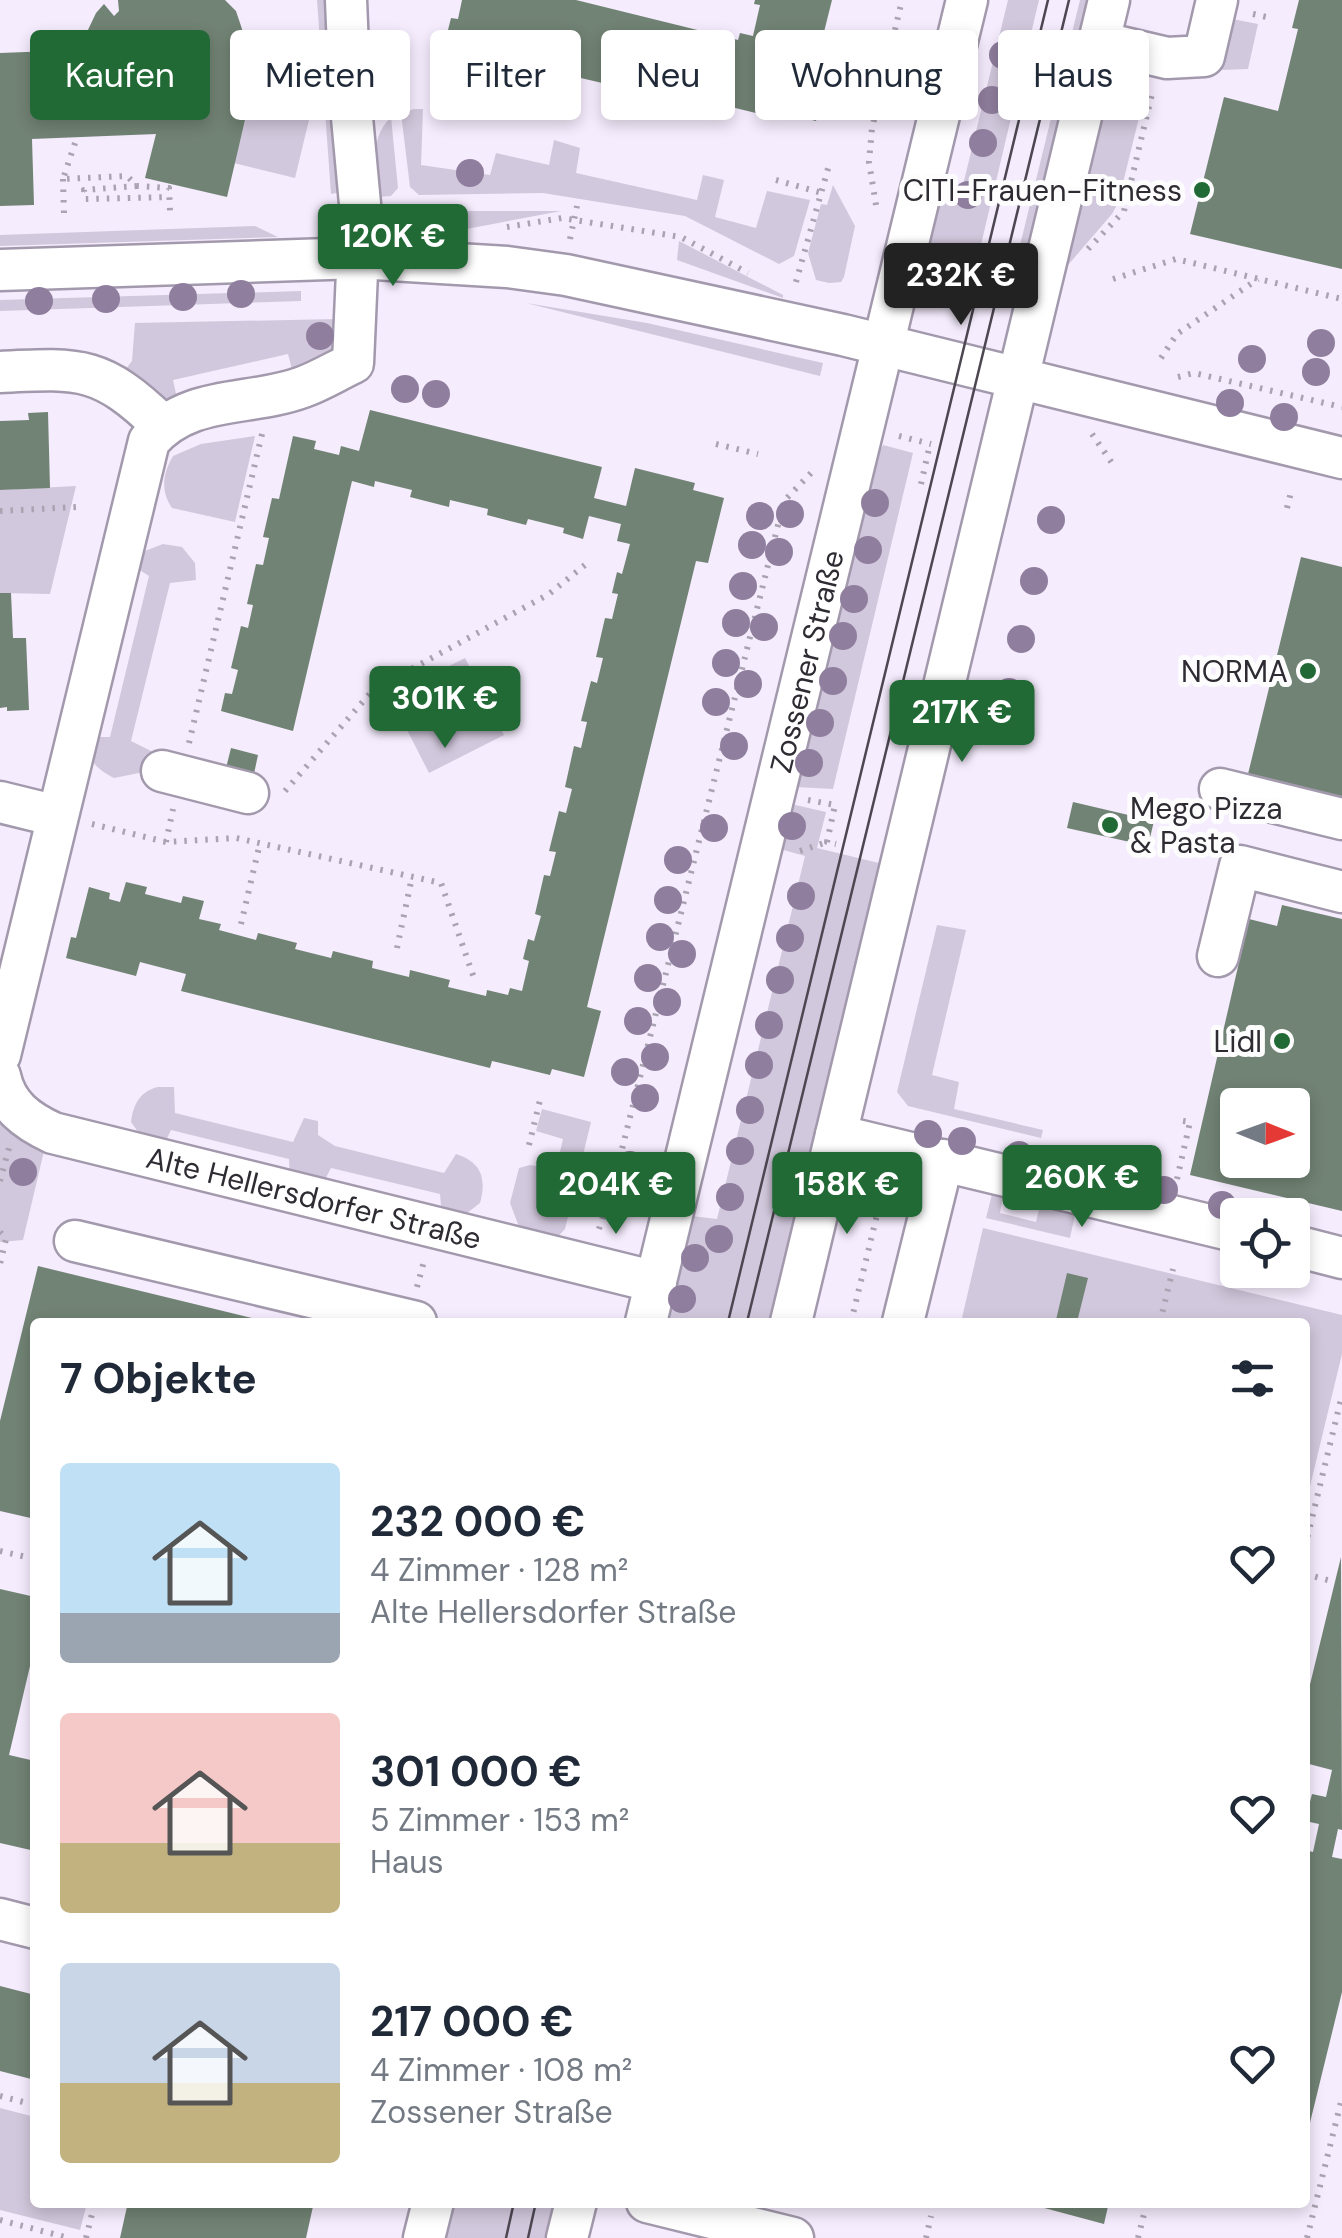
<!DOCTYPE html>
<html lang="de">
<meta charset="utf-8">
<style>
:root{--surface:#fff;--page:#f2f2f3;--text:#1f2937;--muted:#747a83;--accent:#216935}
body{margin:0;font-family:"DM Sans",sans-serif;background:var(--page);color:var(--text);height:100vh;display:flex;flex-direction:column;font-size:38px;white-space:nowrap}
*{box-sizing:border-box;margin:0}
p{font-size:32px;color:var(--muted)}
.icon{flex:none;width:55px;height:55px;fill:none;stroke:currentColor;stroke-width:2;stroke-linecap:round;stroke-linejoin:round}
.map{position:relative;flex:1;overflow:hidden}
.sheet{position:absolute;left:30px;top:1318px;width:1280px;height:890px;display:flex;flex-direction:column;background:var(--surface);border-radius:10px;box-shadow:0 5px 15px #0003}
.sheet>*{flex:none}
.hud{position:absolute;left:30px;top:30px;width:1282px;height:90px;display:flex;gap:20px}
.needle{width:65px;rotate:91deg}
.controls{position:absolute;left:1220px;top:1088px;display:grid;gap:20px}
.controls a{display:grid;place-items:center;width:90px;height:90px;border-radius:10px;background:var(--surface);box-shadow:0 5px 15px #0003;font-size:50px}
.price{position:absolute;translate:-50% -85px;padding:0 22px;border-radius:10px;background:var(--accent);color:#fff;font-size:32px;line-height:65px;filter:drop-shadow(0 2px 5px #0008)}
.price::after{content:'';position:absolute;left:50%;top:60px;width:30px;height:22px;margin-left:-15px;background:inherit;clip-path:polygon(0 0,100% 0,50% 100%)}
.price.selected{background:#222;color:#fff}
ul{padding:0;list-style:none}
li{display:flex;align-items:center;gap:30px;height:250px;padding:0 30px}
li span{display:grid;place-items:center;flex:none;width:280px;height:200px;border-radius:10px;color:#555}
li>.icon{margin-inline-start:auto}
span .icon{width:120px;height:120px;fill:#fffc;stroke-width:1}
li b{font-size:42px}
h2{display:flex;justify-content:space-between;align-items:center;height:120px;padding:0 30px;font-size:42px}
.tag{padding:0 35px;border-radius:10px;background:var(--surface);box-shadow:0 5px 15px #0003;font-size:35px;line-height:90px}
.tag.selected{background:var(--accent);color:#fff}
.map>svg:first-child{display:block}
.green{fill:#d2c8dd}
.building{fill:#718374;fill-rule:evenodd}
.lines{fill:none;stroke-linecap:round;stroke-linejoin:round}
.minor-casing{stroke:#a399ad;stroke-width:45}
.path{stroke:#aaa3b1;stroke-width:6;stroke-dasharray:2.5 8;stroke-linecap:butt}
.minor{stroke:#fff;stroke-width:40}
.tram{stroke:#4c4751;stroke-width:2.5}
.tree{fill:#8f7e9d}
.poi-dot{fill:#216935;stroke:#fdfdfd;stroke-width:4}
.labels{text-anchor:middle;dominant-baseline:central;stroke-width:10;stroke-linejoin:round;paint-order:stroke}
.poi-label{font-size:30px;fill:#2f2b33;stroke:#fdfdfd;text-anchor:end}
.street-label{font-size:30px;fill:#2f2b33;stroke:#fdfdfd}
</style>
<div class="map">
<svg width="1342" height="2238" viewBox="0 0 1342 2238">
<rect width="100%" height="100%" fill="#f5ecfd"/>
<path class="green" d="M317,0H328L342,192L331,194Z
M1008,0H1039L975,270L924,258L941,185L962,189Z
M1080,0H1092L1024,281L1012,278Z
M1232,19L1258,24L1248,69L1220,70Z
M1129,68L1151,69L1118,203L1112,214L1062,272L1105,94L1115,77Z
M249,106L309,120L295,178L234,163Z
M414,109H423L421,165L490,175L496,153L549,165L554,140L580,148L576,173L697,200L703,175L724,180L715,217L756,228L767,191L810,200L794,256L779,264L685,216L543,193L419,195L410,187L401,113Z
M391,117L398,188L391,196L379,197C376,167 368,140 391,117Z
M833,185L855,226L844,277L841,282L829,283L816,280L808,253L821,204L827,205Z
M426,211H561L456,231L420,230V215Z
M255,226L278,237L0,246V235Z
M679,241L783,295V298L677,260Z
M301,291V301L0,311V300Z
M526,303L647,323L823,363L820,376Z
M338,319L332,352L294,377L288,354L173,380L178,403L168,405L122,374L132,361L135,323Z
M255,436L235,522L172,508C160,490 163,473 173,456L201,444Z
M883,445L913,453L833,789L795,787L874,462Z
M76,486L50,594L0,593V490Z
M163,544L182,547L195,563L196,580L170,583L131,741L155,753L139,773L114,778C95,768 86,759 88,737H110L149,576L130,564L132,556Z
M465,658L504,735L429,773L402,720L382,730L374,712L389,705L388,697Z
M791,804L826,812L817,848L883,864L771,1322H666L692,1216L717,1219L805,856L780,849Z
M937,925L966,930L932,1075L959,1082L954,1109L1043,1130L1041,1138L908,1106L897,1092Z
M158,1087H174L175,1113L293,1142L304,1118L318,1121V1135L335,1146L444,1173L456,1154C481,1162 487,1178 480,1203L462,1217H442L440,1194L331,1168L320,1189L290,1181L289,1159L171,1130L161,1151L143,1139L131,1122C133,1105 140,1091 158,1087Z
M542,1109L591,1122L565,1229L553,1242L521,1232L510,1203L519,1168L530,1165L556,1169L563,1139L536,1131Z
M0,1116L14,1134L44,1151L23,1240L0,1242Z
M993,1190L1004,1192L1000,1213L1036,1222L1041,1201L1076,1210L1070,1238L986,1218Z
M983,1228L1342,1315V1354L1305,1507V1322H961Z
M0,2108L35,2117V2202L87,2203L80,2230L0,2210Z
M451,2203H558L549,2238H442Z"/>
<path class="building" d="M118,0H225L236,11L244,35L239,58L232,67L256,73L227,197L145,178L156,134L32,139L34,205L0,206V53L52,51L53,95L118,94V84L96,69L86,48L87,32L96,13L104,4L114,16L119,11Z
M462,0H576L738,40L740,33L753,36L760,5L754,4L755,0H832L819,52L832,55L816,121L783,113L781,119L723,105L721,112L701,107L702,100L678,94L676,101L637,91L638,85L613,79L611,85L572,76L573,70L550,64L548,70L509,60L511,54L446,38L451,18L458,19Z
M1299,0H1342V269L1190,234L1224,97L1278,111L1298,29L1292,28Z
M370,410L602,467L594,498L626,506L635,468L695,483L693,490L724,498L708,563L696,561L587,1007L601,1011L584,1077L552,1069L550,1075L492,1061L490,1068L181,991L186,974L140,962L136,976L66,958L71,937L76,938L89,887L110,893L109,899L120,902L126,882L147,887L145,894L181,903L183,896L204,901L199,919L221,924L219,930L256,940L258,933L297,943L295,949L331,958L333,951L373,961L372,968L409,977L410,970L450,980L448,987L486,996L487,990L508,995L510,988L522,991L529,961L523,959L528,939L534,941L541,916L535,914L544,875L550,876L556,852L549,851L559,811L566,813L572,789L565,787L574,746L581,748L587,722L581,721L591,681L597,683L603,658L596,657L605,618L612,619L618,594L612,593L617,572L622,574L630,544L617,541L621,524L589,516L583,539L563,533L564,528L528,519L526,525L487,515L488,509L450,500L449,507L410,497L412,490L375,481L374,487L352,481L293,731L221,711L225,693L232,694L238,670L231,668L241,626L248,628L253,605L247,604L256,564L263,565L269,538L263,537L272,498L279,499L293,436L316,441L314,449L339,455L341,446L359,451Z
M48,412L50,488L0,490V421L29,420L28,413Z
M1301,557L1342,567V798L1248,774Z
M0,593H11L13,638H26L29,710L7,711V707L0,708Z
M231,748L258,755L252,783L224,776Z
M1073,802L1154,821L1148,846L1067,828Z
M1282,905L1342,919V1211L1190,1175L1249,919L1277,926ZM1238,1105H1292V1160H1238Z
M38,1266L264,1321L35,1322V1519L0,1511V1421Z
M1067,1273L1088,1278L1077,1322L1056,1320Z
M1341,1557L1342,1830L1338,1829L1332,1857L1342,1859V1992L1306,2139L1305,1850L1313,1852L1319,1824L1305,1821L1312,1794L1326,1797L1332,1770L1305,1763V1705Z
M0,1589L35,1597V1645L9,1755L35,1761V1851L0,1843Z
M0,1986L35,1995V2080L0,2071Z
M128,2202H314L306,2238H120Z
M1022,2202H1109L1104,2224Z"/>
<g class="lines">
<defs>
<g id="minor">
<path d="M1099,42L1167,58L1204,56L1217,0"/>
<path d="M0,270L358,258L507,267L566,275L843,335L1342,458"/>
<path d="M0,372C81,368 101,366 162,425"/>
<path d="M162,771L248,793"/>
<path d="M1220,789L1342,819"/>
<path d="M0,802L57,816"/>
<path d="M1218,956L1240,866L1342,892"/>
<path d="M0,1055L149,441C189,394 249,407 303,387C320,381 336,371 353,363L360,204L350,96L346,0"/>
<path id="s1" d="M0,1076C6,1106 27,1121 53,1133L656,1282"/>
<path d="M836,1135L1238,1232"/>
<path d="M75,1241L416,1322"/>
<path d="M1292,1245L1342,1258"/>
<path id="s2" d="M646,1322L967,0"/>
<path d="M791,1322L1109,0"/>
<path d="M903,1322L943,1160"/>
<path d="M0,1919L35,1928"/>
<path d="M647,2202L793,2238"/>
<path d="M424,2238L433,2202"/>
<path d="M567,2238L576,2202"/>
</g>
</defs>
<use href="#minor" class="minor-casing"/>
<path class="path" d="M1253,14L1271,18
M391,82L396,115
M75,143L63,179L127,176L137,186L169,188L170,211
M63,179L64,214
M776,180L822,193
M137,186L84,190L85,199L169,197
M876,205L869,162L872,128L902,0
M408,224V203
M507,227L562,218L681,237L748,273
M570,239L577,206
M1088,249L1124,211L1152,94
M938,275L969,282
M1113,279L1176,259L1342,299
M796,282L829,165
M1161,358L1177,334L1258,279
M1178,377L1194,373L1342,407
M1092,434L1114,466
M899,436L931,444
M716,444L758,454
M921,484L930,444
M1287,508L1291,492
M0,511L76,507
M189,743L262,434
M285,791L373,690L549,594L585,565
M808,800L835,805L827,842L836,844
M92,824L166,842L236,838L441,883L475,981
M166,842L173,809
M800,851L827,842
M241,924L260,843
M397,948L412,877
M529,1145L540,1100
M1177,1179L1190,1122L1177,1120
M0,1181L9,1148
M599,1229L614,1181L784,501L812,472
M0,1232L6,1239L0,1264
M1241,1285L1245,1270
M417,1287L424,1261
M851,1322L884,1186
M1160,1322L1173,1269
M1305,1547L1342,1395
M0,1551L35,1559
M1305,1574L1335,1582
M0,2096L35,2105
M0,2220L69,2238
M86,2238L95,2202
M926,2238L931,2216
M1138,2238L1147,2202
M1307,2238L1342,2098"/>
<use href="#minor" class="minor"/>
<path class="tram" d="M728,1322L1048,0
M747,1322L1069,0
M506,2238L514,2202
M528,2238L536,2202"/>
</g>
<g class="tree">
<circle cx="1003" cy="55" r="14"/>
<circle cx="992" cy="100" r="14"/>
<circle cx="983" cy="143" r="14"/>
<circle cx="470" cy="173" r="14"/>
<circle cx="968" cy="195" r="14"/>
<circle cx="241" cy="294" r="14"/>
<circle cx="183" cy="297" r="14"/>
<circle cx="106" cy="299" r="14"/>
<circle cx="39" cy="301" r="14"/>
<circle cx="320" cy="336" r="14"/>
<circle cx="1321" cy="343" r="14"/>
<circle cx="1252" cy="359" r="14"/>
<circle cx="1316" cy="372" r="14"/>
<circle cx="405" cy="389" r="14"/>
<circle cx="436" cy="394" r="14"/>
<circle cx="1230" cy="403" r="14"/>
<circle cx="1284" cy="417" r="14"/>
<circle cx="875" cy="503" r="14"/>
<circle cx="790" cy="514" r="14"/>
<circle cx="760" cy="516" r="14"/>
<circle cx="1051" cy="520" r="14"/>
<circle cx="752" cy="545" r="14"/>
<circle cx="868" cy="550" r="14"/>
<circle cx="779" cy="552" r="14"/>
<circle cx="1034" cy="581" r="14"/>
<circle cx="743" cy="586" r="14"/>
<circle cx="854" cy="599" r="14"/>
<circle cx="736" cy="623" r="14"/>
<circle cx="764" cy="627" r="14"/>
<circle cx="843" cy="636" r="14"/>
<circle cx="1021" cy="639" r="14"/>
<circle cx="726" cy="663" r="14"/>
<circle cx="833" cy="681" r="14"/>
<circle cx="748" cy="684" r="14"/>
<circle cx="1009" cy="692" r="14"/>
<circle cx="716" cy="702" r="14"/>
<circle cx="820" cy="723" r="14"/>
<circle cx="734" cy="746" r="14"/>
<circle cx="809" cy="763" r="14"/>
<circle cx="792" cy="826" r="14"/>
<circle cx="714" cy="828" r="14"/>
<circle cx="678" cy="860" r="14"/>
<circle cx="801" cy="896" r="14"/>
<circle cx="668" cy="900" r="14"/>
<circle cx="660" cy="937" r="14"/>
<circle cx="790" cy="938" r="14"/>
<circle cx="682" cy="954" r="14"/>
<circle cx="648" cy="978" r="14"/>
<circle cx="780" cy="980" r="14"/>
<circle cx="667" cy="1002" r="14"/>
<circle cx="638" cy="1021" r="14"/>
<circle cx="769" cy="1025" r="14"/>
<circle cx="655" cy="1057" r="14"/>
<circle cx="759" cy="1065" r="14"/>
<circle cx="625" cy="1072" r="14"/>
<circle cx="645" cy="1098" r="14"/>
<circle cx="750" cy="1110" r="14"/>
<circle cx="928" cy="1134" r="14"/>
<circle cx="962" cy="1141" r="14"/>
<circle cx="740" cy="1151" r="14"/>
<circle cx="1019" cy="1155" r="14"/>
<circle cx="630" cy="1165" r="14"/>
<circle cx="23" cy="1172" r="14"/>
<circle cx="1111" cy="1175" r="14"/>
<circle cx="596" cy="1183" r="14"/>
<circle cx="1164" cy="1190" r="14"/>
<circle cx="730" cy="1197" r="14"/>
<circle cx="1222" cy="1205" r="14"/>
<circle cx="719" cy="1239" r="14"/>
<circle cx="695" cy="1258" r="14"/>
<circle cx="682" cy="1299" r="14"/>
</g>
<g class="poi-dot">
<circle cx="1202" cy="190" r="10"/>
<circle cx="1308" cy="671" r="10"/>
<circle cx="1110" cy="825" r="10"/>
<circle cx="1282" cy="1041" r="10"/>
</g>
<g class="labels">
<g class="poi-label">
<text x="1182" y="190">CITI-Frauen-Fitness</text>
<text x="1288" y="671">NORMA</text>
<text x="1130" y="808" text-anchor="start">Mego Pizza<tspan x="1130" dy="34">&amp; Pasta</tspan></text>
<text x="1262" y="1041">Lidl</text>
</g>
<g class="street-label">
<text stroke="none"><textPath href="#s2" startOffset="680">Zossener Straße</textPath></text>
<text stroke="none"><textPath href="#s1" startOffset="350">Alte Hellersdorfer Straße</textPath></text>
</g>
</g>
</svg>
<div class="controls">
<a><svg class="needle" viewBox="-14 -14 28 28"><path d="M0-13l5 13h-10z" fill="#e53935"/><path d="M0 13l5-13h-10z" fill="#747a83"/></svg></a>
<a><svg class="icon" aria-label="locate" viewBox="0 0 24 24"><circle cx="12" cy="12" r="6"/><path d="M12 2v4M12 18v4M2 12h4M18 12h4"/></svg></a>
</div>
<b class="price" style="left:393px;top:289px">120K €</b>
<b class="price selected" style="left:961px;top:328px">232K €</b>
<b class="price" style="left:445px;top:751px">301K €</b>
<b class="price" style="left:962px;top:765px">217K €</b>
<b class="price" style="left:1082px;top:1230px">260K €</b>
<b class="price" style="left:616px;top:1237px">204K €</b>
<b class="price" style="left:847px;top:1237px">158K €</b>
<div class="hud">
<a class="tag selected">Kaufen</a>
<a class="tag">Mieten</a>
<a class="tag">Filter</a>
<a class="tag">Neu</a>
<a class="tag">Wohnung</a>
<a class="tag">Haus</a>
</div>
<section class="sheet">
<h2>7 Objekte<svg class="icon" aria-label="filters" viewBox="0 0 24 24"><path d="M4 7h16M4 17h16"/><circle cx="9" cy="7" r="2"/><circle cx="15" cy="17" r="2"/></svg></h2>
<ul>
<li><span style="background:linear-gradient(#bfe0f5 75%,#9aa5b1 0)"><svg class="icon" aria-label="home" viewBox="0 0 24 24"><path d="M3 11l9-7 9 7M6 9v11h12V9"/></svg></span><div><b>232 000 €</b><p>4 Zimmer · 128 m²</p><p>Alte Hellersdorfer Straße</p></div><svg class="icon" aria-label="heart" viewBox="0 0 24 24"><path d="M12 20l-8-8c-3-5 5-10 8-4 3-6 11-1 8 4z"/></svg></li>
<li><span style="background:linear-gradient(#f6c9c9 65%,#c2b280 0)"><svg class="icon" aria-label="home" viewBox="0 0 24 24"><path d="M3 11l9-7 9 7M6 9v11h12V9"/></svg></span><div><b>301 000 €</b><p>5 Zimmer · 153 m²</p><p>Haus</p></div><svg class="icon" aria-label="heart" viewBox="0 0 24 24"><path d="M12 20l-8-8c-3-5 5-10 8-4 3-6 11-1 8 4z"/></svg></li>
<li><span style="background:linear-gradient(#c9d6e8 60%,#c2b280 0)"><svg class="icon" aria-label="home" viewBox="0 0 24 24"><path d="M3 11l9-7 9 7M6 9v11h12V9"/></svg></span><div><b>217 000 €</b><p>4 Zimmer · 108 m²</p><p>Zossener Straße</p></div><svg class="icon" aria-label="heart" viewBox="0 0 24 24"><path d="M12 20l-8-8c-3-5 5-10 8-4 3-6 11-1 8 4z"/></svg></li>
</ul>
</section>
</div>
